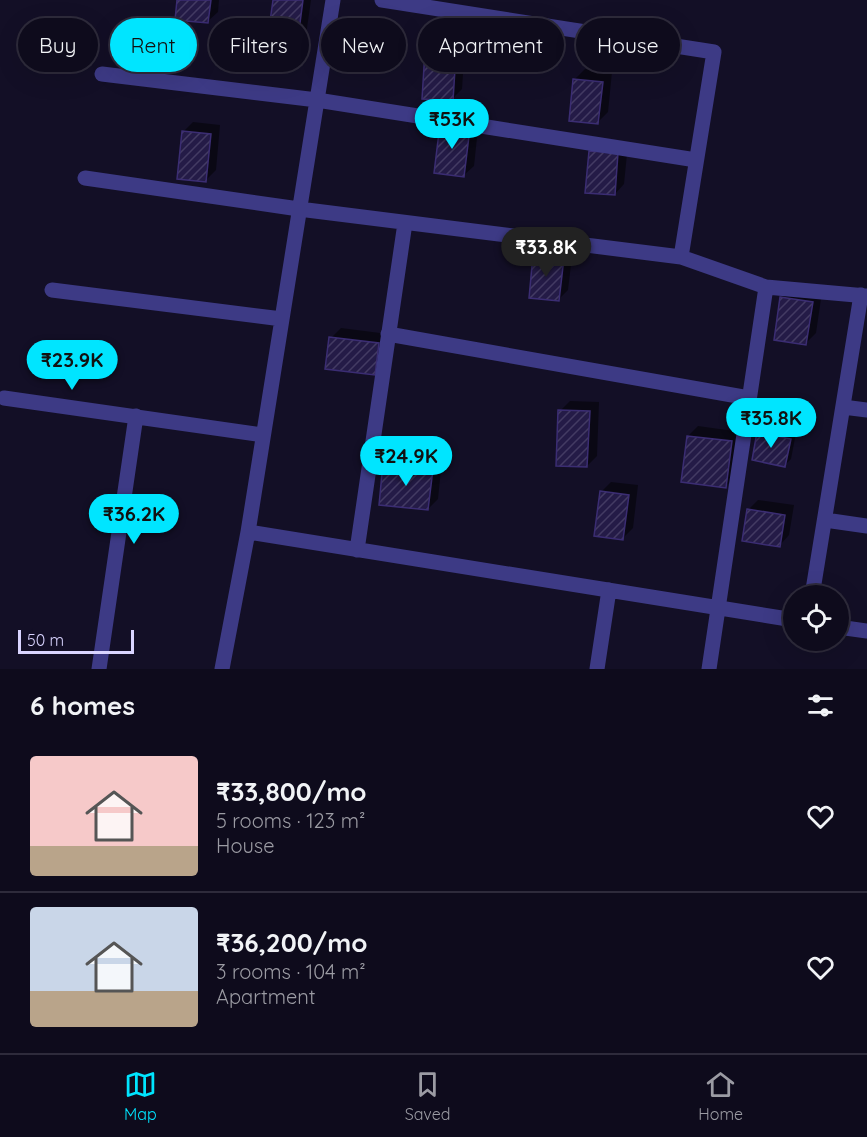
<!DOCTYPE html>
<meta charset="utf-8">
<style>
:root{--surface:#0e0b1c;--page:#1c1929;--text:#f1f3f6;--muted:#9b9ba3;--line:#2e2b3b;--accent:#00e5ff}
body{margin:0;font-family:Quicksand,sans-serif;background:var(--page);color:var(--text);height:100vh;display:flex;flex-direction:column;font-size:22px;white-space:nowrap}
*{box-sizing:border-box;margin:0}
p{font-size:20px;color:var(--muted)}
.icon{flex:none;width:33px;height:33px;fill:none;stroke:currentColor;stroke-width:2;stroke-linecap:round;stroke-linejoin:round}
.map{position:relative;height:669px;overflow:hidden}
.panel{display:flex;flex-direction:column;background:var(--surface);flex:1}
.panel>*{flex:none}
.top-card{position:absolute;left:18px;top:18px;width:831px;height:54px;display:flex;gap:12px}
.tools{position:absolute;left:783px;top:585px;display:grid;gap:12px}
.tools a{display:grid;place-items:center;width:66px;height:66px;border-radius:50%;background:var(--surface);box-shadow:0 6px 24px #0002,0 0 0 2px var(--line);font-size:30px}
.scale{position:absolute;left:18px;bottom:15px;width:116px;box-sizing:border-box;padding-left:6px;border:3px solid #d9d4ff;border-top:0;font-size:16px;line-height:21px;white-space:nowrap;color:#d9d4ff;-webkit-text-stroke:4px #130f26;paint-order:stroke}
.price{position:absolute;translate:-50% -51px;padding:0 14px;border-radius:21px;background:var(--accent);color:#111;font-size:20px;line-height:39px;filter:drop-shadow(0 2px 3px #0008)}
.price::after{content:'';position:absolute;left:50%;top:36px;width:18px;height:14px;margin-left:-9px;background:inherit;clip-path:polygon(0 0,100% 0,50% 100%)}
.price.current{background:#222;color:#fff}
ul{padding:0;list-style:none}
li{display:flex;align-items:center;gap:18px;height:150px;padding:0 30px}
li+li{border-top:2px solid var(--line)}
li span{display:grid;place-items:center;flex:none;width:168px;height:120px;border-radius:6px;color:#555}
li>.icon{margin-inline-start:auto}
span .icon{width:72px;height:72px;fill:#fffc;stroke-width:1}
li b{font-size:26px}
h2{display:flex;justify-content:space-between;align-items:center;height:72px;padding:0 30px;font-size:26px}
.chip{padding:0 21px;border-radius:27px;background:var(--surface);box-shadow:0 6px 24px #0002,0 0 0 2px var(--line);font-size:21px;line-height:54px}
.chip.current{background:var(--accent);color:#111}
.dock{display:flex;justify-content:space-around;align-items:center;height:84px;border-top:2px solid var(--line);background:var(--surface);font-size:16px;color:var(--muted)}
.dock a{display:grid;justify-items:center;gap:3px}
.dock .current{color:var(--accent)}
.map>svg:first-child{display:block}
.shadow{fill:#0007}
.building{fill:url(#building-hatch);stroke:#3b2d73;stroke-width:1.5}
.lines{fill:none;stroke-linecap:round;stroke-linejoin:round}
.street{stroke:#3d3a85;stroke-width:15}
</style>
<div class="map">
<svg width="867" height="669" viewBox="0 0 867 669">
<defs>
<pattern id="building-hatch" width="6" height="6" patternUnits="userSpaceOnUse" patternTransform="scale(1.5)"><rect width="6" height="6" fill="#241b47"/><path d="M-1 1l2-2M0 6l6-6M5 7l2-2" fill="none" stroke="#433b63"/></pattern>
</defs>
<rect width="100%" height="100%" fill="#130f26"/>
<path class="shadow" d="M178,0H219L218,12L208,21Z
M275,0H311L306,35L296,45Z
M437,42L465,43L462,89L452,99L427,51Z
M585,69L612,72L608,112L598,122L575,79Z
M451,115L479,119L474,166L464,175Z
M193,122L220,125L216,170L206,180L183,132Z
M600,142L628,144L624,184L615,194L590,152Z
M545,245L573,248L568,290L558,300L535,255Z
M791,288L822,292L816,333L806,343L781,298Z
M341,328L388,334L385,364L375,374L331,338Z
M570,401L599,402L597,456L587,466L560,411Z
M698,426L741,432L736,476L726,486L688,436Z
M765,427L796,433L791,459L785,465L758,433Z
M395,454L442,459L438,499L428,509L385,464Z
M611,482L638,485L633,528L623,538L601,492Z
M758,500L794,505L789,535L780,545L748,510Z"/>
<path class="building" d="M177,0H211L208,23L175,20Z
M273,0H303L297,46L267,43Z
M425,51L456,53L453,101L422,99Z
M573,79L603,82L598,124L569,121Z
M440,124L470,128L464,177L434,173Z
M182,131L211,134L206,182L177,179Z
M589,151L618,153L615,195L585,193Z
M533,255L564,258L559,301L529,298Z
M780,297L813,302L806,345L774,340Z
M329,337L379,343L375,375L325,369Z
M558,410L590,411L587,467L556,466Z
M757,432L791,439L785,467L752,460Z
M687,436L732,441L726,488L681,482Z
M383,463L433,469L428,510L379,505Z
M600,491L629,495L623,540L594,536Z
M747,509L785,515L780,547L742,541Z"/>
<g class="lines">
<path class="street" d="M333,0L248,532L794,620
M102,74L317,100L696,160
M85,178L299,209L681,257L714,52L382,0
M681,257L766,287L867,296
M52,290L282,319
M388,334L749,398
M4,398L263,435
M843,407L867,410
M825,520L867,526
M357,550L405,223
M812,596L861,295
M838,627L867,631
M99,669L136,416
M222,669L248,532
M597,669L609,590
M709,669L766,287"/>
</g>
</svg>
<div class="tools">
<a><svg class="icon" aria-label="locate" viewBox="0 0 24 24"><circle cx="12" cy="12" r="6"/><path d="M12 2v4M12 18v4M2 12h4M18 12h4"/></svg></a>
</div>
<div class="scale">50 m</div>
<b class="price" style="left:452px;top:150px">₹53K</b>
<b class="price current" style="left:546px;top:278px">₹33.8K</b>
<b class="price" style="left:72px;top:391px">₹23.9K</b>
<b class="price" style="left:771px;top:449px">₹35.8K</b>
<b class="price" style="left:406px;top:487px">₹24.9K</b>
<b class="price" style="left:134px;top:545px">₹36.2K</b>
<div class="top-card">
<a class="chip">Buy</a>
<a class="chip current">Rent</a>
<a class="chip">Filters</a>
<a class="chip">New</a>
<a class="chip">Apartment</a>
<a class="chip">House</a>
</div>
</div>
<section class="panel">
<h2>6 homes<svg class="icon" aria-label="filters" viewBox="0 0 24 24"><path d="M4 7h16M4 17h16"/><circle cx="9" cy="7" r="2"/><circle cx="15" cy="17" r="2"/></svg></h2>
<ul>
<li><span style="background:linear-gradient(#f6c9c9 75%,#b9a48a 0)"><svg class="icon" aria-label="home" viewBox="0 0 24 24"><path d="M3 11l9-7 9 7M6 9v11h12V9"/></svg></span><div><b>₹33,800/mo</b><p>5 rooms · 123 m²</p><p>House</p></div><svg class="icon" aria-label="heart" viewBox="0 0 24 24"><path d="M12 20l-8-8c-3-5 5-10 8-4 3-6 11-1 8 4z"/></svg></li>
<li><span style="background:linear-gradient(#c9d6e8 70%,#b9a48a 0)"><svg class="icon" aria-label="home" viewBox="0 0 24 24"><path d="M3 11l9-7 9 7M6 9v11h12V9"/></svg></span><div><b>₹36,200/mo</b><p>3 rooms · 104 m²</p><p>Apartment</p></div><svg class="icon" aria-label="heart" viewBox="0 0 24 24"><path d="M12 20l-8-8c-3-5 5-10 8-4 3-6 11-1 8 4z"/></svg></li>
</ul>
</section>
<nav class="dock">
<a class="current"><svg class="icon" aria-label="map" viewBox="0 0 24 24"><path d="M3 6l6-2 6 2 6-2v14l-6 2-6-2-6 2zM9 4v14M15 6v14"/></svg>Map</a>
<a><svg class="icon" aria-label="saved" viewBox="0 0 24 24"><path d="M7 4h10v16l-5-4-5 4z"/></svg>Saved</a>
<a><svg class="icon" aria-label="home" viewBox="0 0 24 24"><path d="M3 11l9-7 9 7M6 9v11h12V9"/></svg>Home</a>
</nav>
